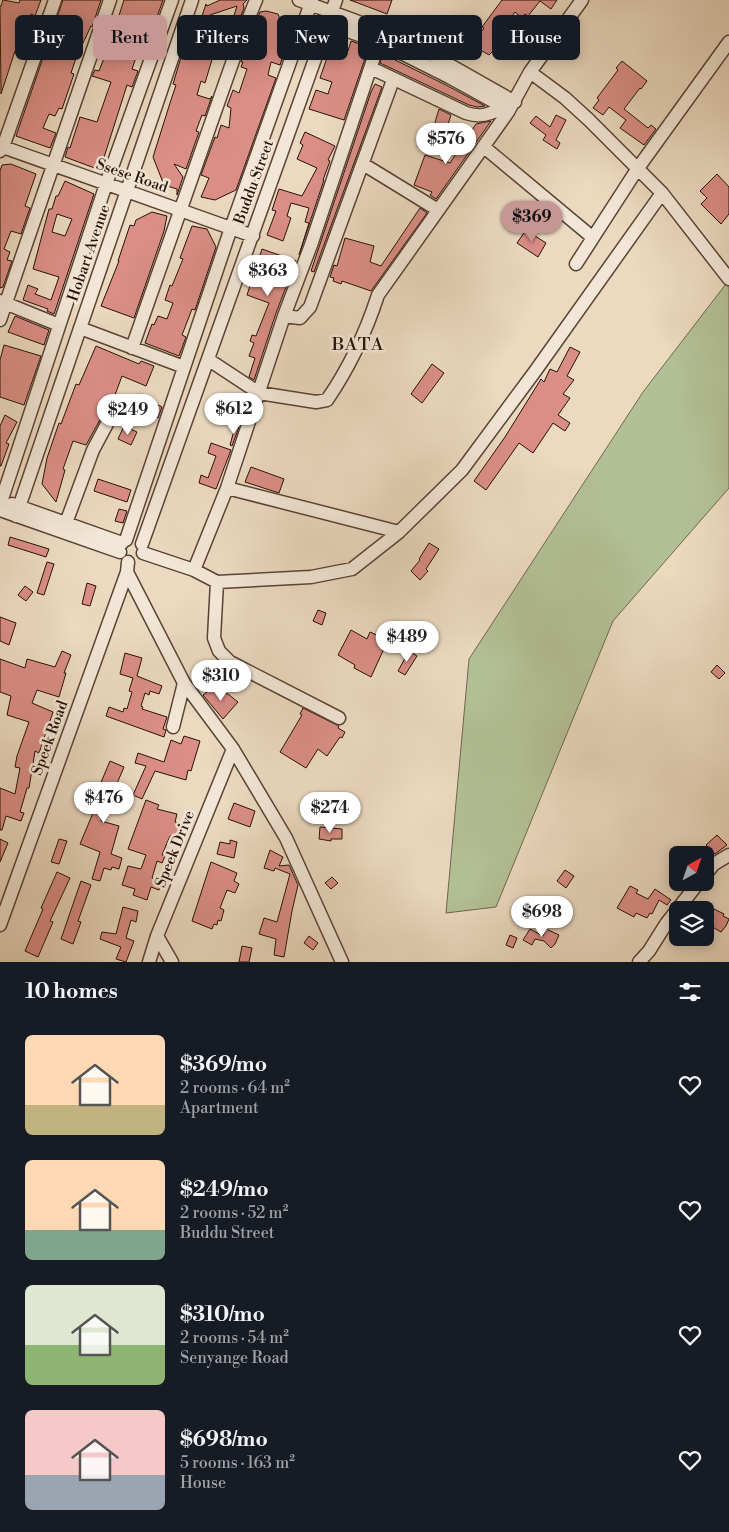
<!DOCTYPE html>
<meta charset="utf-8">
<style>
:root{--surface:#171b24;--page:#242831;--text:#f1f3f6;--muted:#9ea1a6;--accent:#c59692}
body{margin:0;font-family:"Libre Bodoni",serif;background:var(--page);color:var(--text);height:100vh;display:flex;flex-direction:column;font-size:19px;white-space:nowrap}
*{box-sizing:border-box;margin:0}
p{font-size:16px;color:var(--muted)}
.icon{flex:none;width:28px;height:28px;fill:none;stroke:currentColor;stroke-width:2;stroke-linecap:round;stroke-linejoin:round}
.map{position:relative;height:962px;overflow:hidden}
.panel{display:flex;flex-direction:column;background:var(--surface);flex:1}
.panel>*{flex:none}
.hud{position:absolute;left:15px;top:15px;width:700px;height:45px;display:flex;gap:10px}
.needle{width:32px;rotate:40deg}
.controls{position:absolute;left:669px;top:846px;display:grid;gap:10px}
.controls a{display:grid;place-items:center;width:45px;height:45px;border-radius:8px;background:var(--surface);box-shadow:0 2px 12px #0003;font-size:25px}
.price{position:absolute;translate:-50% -42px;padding:0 11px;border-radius:18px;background:#fff;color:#222;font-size:16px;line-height:32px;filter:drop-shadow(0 1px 2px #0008)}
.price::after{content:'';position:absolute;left:50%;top:30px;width:15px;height:11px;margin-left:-8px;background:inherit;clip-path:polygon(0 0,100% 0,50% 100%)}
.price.current{background:var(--accent);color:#111}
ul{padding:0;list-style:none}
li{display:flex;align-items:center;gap:15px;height:125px;padding:0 25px}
li span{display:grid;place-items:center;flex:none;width:140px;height:100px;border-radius:8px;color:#555}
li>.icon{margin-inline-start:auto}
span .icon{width:60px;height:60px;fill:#fffc;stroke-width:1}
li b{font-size:21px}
h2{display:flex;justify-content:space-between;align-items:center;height:60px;padding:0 25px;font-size:21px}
.pill{padding:0 18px;border-radius:8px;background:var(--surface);box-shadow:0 2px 12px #0003;font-size:18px;line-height:45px}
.pill.current{background:var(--accent);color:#111}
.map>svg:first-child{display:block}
.green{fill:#b3c096;stroke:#6e684e}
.building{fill:#da8e86;stroke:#291106;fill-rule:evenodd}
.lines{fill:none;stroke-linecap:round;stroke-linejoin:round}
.minor-casing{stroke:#5a4334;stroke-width:15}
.minor{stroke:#f2e6d6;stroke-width:12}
.labels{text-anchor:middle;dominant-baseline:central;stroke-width:5;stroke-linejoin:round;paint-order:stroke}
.street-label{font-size:15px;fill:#291106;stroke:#f2e6d6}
.quarter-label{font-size:18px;letter-spacing:1px;fill:#291106;stroke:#f2e6d6}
</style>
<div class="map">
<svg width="729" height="962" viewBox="0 0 729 962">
<rect width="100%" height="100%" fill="#ebd9c0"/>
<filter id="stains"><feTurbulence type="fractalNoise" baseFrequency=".004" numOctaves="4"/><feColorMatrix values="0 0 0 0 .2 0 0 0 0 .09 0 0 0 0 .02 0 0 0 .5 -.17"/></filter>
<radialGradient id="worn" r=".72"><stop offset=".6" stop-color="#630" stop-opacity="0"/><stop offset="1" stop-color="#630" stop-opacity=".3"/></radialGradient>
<path class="green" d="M729,280V488L613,621L496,907L446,913L469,659L643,392Z"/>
<path class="building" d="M3,0L19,3L20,0H41L35,16L31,14L19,52L15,51L1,94L0,6H1Z
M63,0H101L92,27L91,26L76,58L71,73L74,74L62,109L59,108L55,116L49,114L43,128L56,133L50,148L16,136Z
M124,0H163L146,48L140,46L132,69L138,71L132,87L127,85L100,170L65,157L68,147L70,148L80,117L97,122L111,82L92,76L95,70L99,71L112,37Z
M220,0H247L243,4L244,8L234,34L229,32L237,6L210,15L216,30L222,32L218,46L228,49L226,56L216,52V54L214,53L205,83L201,81L197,95L210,99L212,96L205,116L202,115L196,131L199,132L186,169L174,164L183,177L177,195V189L164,185L153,157L170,103L176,85L173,84L179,64L184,47L187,48L194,24L199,25L206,4L207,6Z
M350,0H392L387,14Z
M502,0H557L551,9L540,1L528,16L525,14L522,18L515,12L497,38L502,42L489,55L472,45L484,28L482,27Z
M266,11L278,14L288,38L282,56H283L280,65L271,62L268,75L276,78L236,190L215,200L201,197L209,178L201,175L215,137L217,138L221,125L229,128L231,108L227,106L233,90L239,93L247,69L241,67L243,62H241L260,12Z
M351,41L369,47L344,120L309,109L316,90L328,94L332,82L320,78L329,52L340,56L342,49L348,51Z
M383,54L446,85L485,106L477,107L469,105L380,63Z
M622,61L647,81L641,89L640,88L624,109L648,128L651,125L656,129L644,145L620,128L626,120L609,107L603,115L593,108L599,100L597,98L618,70L616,68Z
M375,84L382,87L314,272L311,271L371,92Z
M439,109L451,115L442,143L430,139Z
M556,115L566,120L556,140L560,143L557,149L543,140L546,135L530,123L536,116L550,127Z
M491,121L436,199L430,195L432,192L414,185L425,155L450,163L476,124Z
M305,132L335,146L328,160L330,161L323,180H324L299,255L309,223L305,222L309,208L291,203L287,216L291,218L283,241L267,235L276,211L272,210L279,189L302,196L317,168L297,159L303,145L300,143Z
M11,164L36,174L25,206L30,208L21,234L11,231L4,249L10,252L7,260L12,261L3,287L0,288V171L2,165Z
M717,174L729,187V214L721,224L701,204L707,198L700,191Z
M65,181L94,194L54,314L47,311L48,309L23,300L28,285L38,289L35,294L51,300L59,277L33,269L49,209H52L56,196H58ZM57,214L72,219L65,236L52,232Z
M420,208L427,213L371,291L342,281L341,284L333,281L334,278L330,277L334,265L337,266L345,238L374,246L370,262L381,266Z
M152,212L167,216L164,231L134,318L101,306L119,261H118L130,225L134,226L136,220Z
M192,226L207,229L216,247L195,310L192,309L182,335L186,337L179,356L145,343L152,324L154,325L158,316L167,319L173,303L165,300L170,285L172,286L183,259L180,258Z
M526,230L546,243L538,257L517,243Z
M262,249L296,261L276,313L254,380L249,377L255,358L249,356L254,343L250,341L252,335L256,336L269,303L247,295Z
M15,316L49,330L44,345L8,332Z
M4,345L41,356L24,405L0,397V360Z
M96,346L139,364L141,361L154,366L146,386L122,376L108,414L101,418L86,445L73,441L63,469L65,470L56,502L42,484L47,458L59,423L61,424L76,384L79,385Z
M570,347L580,352L567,376L574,380L563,394L570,398L558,415L570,423L565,431L553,423L533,453L519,443L486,490L474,481L505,437L541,379L544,382L550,369L557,372Z
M432,364L444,373L422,403L411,394Z
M138,394L162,407L158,418L132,404Z
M5,415L17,422L6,443L9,444L1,466H0V426Z
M124,426L137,432L131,445L118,439Z
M235,427H239L232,446L230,445Z
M211,443L231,450L216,489L199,483L201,475L208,478L216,456L208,453Z
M251,467L284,479L279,493L245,482Z
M98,479L131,490L127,502L94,491Z
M119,509L127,511L123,523L115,521Z
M10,537L49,549L46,557L8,545Z
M429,543L439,549L426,569L428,571L420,580L411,571L420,560L419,559Z
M47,562L54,564L44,595L37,593Z
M87,583L96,586L90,606L82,604Z
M25,586L33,592L26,601L18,595Z
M318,610L326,613L322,625L313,621Z
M0,617L16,623L9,645L0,641Z
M351,630L367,639L370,632L388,640L371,677L354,668L355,665L338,655Z
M62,651L71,655L64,673H66L59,697L37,690L32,703L53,712L39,753L35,751L29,788H27L20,812L24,813L21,821L6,816L2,830H0V788L15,794L20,768L15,767L17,756L29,722L7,715L11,696L0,692V659L25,668L27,659L55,667Z
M409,651L417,656L405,675L398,671Z
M125,653L142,658L137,676L162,686L159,694L150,691L149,695L145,693L141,706L143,707L142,709L167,717L163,729L166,730L164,737L106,716L109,707L123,712L124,708L127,709L132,692L129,691L133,678L120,674Z
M717,665L725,673L719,679L711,672Z
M208,689L228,694L238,702L223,719L203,695L207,692Z
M303,708L339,726L338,728L345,732L342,738L340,737L327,756L318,749L306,768L280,752L302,715L300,714Z
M184,736L200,741L191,771L188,770L186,780L155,771L142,799L133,795L146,766L135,763L138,753L164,762L171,740L181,744Z
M110,761L124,767L101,821L119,826L111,854L122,858L119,869L112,867L111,870L104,868L100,881L92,879L100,852L80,844L98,801L94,799Z
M146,800L159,805L157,809L177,814L175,822L180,824L176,838L170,836L162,855L165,856L162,863L157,861L152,878L162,881L159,890L151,887L147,900L133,895L135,889L122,885L128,866L141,869L146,855L128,849Z
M234,803L255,811L250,827L228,819Z
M320,827L342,829V839H331V841L319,839Z
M717,835L727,845L715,854L706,845Z
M0,839L8,843L0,862Z
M59,839L67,841L59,864L51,862Z
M230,840L237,842L234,858L217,854L220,842L230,844Z
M270,850L283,857L279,866L289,865L298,885L292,911L284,957L274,955L276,939L259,934L264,918L277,922L290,874L275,868L274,871L264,868Z
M211,862L237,873L234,881L239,884L235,893L227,890L220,908L224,910L221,921L218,920L217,925L214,924L212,929L192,921Z
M565,870L574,876L566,888L557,881Z
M57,872L70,878L50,921L53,922L38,957L25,951L43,909L41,908Z
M332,877L338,883L331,889L325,883Z
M81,881L91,885L78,921L81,922L73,944L61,939Z
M630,886L638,890L636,893L648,899L655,889L671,900L667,905L659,900L652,914L650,913L647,918L636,913L634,917L617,908Z
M123,907L138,911L136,922L131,920L126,938L134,941L126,962L116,959L121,947L100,939L102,932L116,934Z
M714,909L724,914L723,916L729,919L726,926L721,932L706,923Z
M530,929L543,936L546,929L559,935L555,944L551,948L544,941L535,939L532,945L523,940Z
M510,935L517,938L513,948L506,945Z
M309,936L318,943L313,950L304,943Z
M242,946L252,948L249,962H239Z"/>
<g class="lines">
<defs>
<path id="minor" d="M299,0L402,38L515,102
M328,24L379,42L449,77L498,104L508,112
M371,68L466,113C481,118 489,114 504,108
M530,72L565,98L589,120L662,193L729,279
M0,146L253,236
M484,147L592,237
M0,151L3,147L55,0
M363,164L438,210
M576,264L638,168L729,42
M0,301L59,325
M284,316L300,318L310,307L393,80
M0,320L110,0
M80,328L184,367
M132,348L243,32L256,0
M209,360L259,393L316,402L327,400C349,368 366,332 378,295L508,112L530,72L582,0
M227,488L399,532
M12,504L122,543
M0,505L106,184L172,0
M0,510L120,552
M16,516L192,0
M66,523L93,450L108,422
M126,540L231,228L312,0
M142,544L336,0
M143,553L194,570L217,582L311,577L352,569L399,532L462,470L536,370L662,193
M194,570L227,488L284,316L311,245L379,42
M127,572L184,683L233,749L286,838L342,962
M217,582L214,638L219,651L230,662L339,718
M173,727L184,683
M705,875L714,864L729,855
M0,925L127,572L128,562
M157,936L172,962
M149,962L157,936L233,749
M639,962L649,951L666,924L699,882"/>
</defs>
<use href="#minor" class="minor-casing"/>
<use href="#minor" class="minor"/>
</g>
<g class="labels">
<g class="street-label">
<text transform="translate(132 176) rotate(19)">Ssese Road</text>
<text transform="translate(254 182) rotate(-70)">Buddu Street</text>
<text transform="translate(89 253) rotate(-71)">Hobart Avenue</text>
<text transform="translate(50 738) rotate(-70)">Speek Road</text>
<text transform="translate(175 849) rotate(-68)">Speek Drive</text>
</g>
<g class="quarter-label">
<text x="358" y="344">BATA</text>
</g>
</g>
<rect width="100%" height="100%" filter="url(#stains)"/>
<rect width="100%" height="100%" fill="url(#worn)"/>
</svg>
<div class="controls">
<a><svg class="needle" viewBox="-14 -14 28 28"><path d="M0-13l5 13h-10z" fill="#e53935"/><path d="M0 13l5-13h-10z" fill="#9ea1a6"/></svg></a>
<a><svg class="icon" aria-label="layers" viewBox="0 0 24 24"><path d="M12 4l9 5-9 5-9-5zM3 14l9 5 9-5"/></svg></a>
</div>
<b class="price" style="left:446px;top:165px">$576</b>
<b class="price current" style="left:532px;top:243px">$369</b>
<b class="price" style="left:268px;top:297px">$363</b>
<b class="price" style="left:234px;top:435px">$612</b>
<b class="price" style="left:128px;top:436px">$249</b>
<b class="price" style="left:407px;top:663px">$489</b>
<b class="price" style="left:221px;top:702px">$310</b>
<b class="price" style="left:104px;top:824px">$476</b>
<b class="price" style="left:330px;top:834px">$274</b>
<b class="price" style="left:542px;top:938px">$698</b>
<div class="hud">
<a class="pill">Buy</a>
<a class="pill current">Rent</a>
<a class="pill">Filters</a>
<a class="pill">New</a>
<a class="pill">Apartment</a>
<a class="pill">House</a>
</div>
</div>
<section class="panel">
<h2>10 homes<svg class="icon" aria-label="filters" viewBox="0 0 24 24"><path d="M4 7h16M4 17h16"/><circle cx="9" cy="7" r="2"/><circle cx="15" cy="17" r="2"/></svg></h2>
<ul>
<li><span style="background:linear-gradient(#ffd9b3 70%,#c2b280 0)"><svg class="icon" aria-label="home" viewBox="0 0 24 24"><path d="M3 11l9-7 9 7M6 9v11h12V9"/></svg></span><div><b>$369/mo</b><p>2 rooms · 64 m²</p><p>Apartment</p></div><svg class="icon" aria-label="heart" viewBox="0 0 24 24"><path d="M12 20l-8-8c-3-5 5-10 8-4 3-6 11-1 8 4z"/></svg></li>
<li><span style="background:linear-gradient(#ffd9b3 70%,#7fa58c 0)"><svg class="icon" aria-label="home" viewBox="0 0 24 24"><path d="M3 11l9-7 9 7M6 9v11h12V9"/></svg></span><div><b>$249/mo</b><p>2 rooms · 52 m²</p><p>Buddu Street</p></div><svg class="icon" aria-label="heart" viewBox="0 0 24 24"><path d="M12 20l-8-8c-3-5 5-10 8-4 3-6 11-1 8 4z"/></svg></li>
<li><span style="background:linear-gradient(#dfe7d0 60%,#8fb573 0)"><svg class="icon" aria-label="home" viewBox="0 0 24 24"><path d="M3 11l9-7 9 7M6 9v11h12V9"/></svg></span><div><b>$310/mo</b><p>2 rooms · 54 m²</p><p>Senyange Road</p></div><svg class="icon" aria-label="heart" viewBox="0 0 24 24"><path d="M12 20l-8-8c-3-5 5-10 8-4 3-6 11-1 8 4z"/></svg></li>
<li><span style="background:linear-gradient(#f6c9c9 65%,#9aa5b1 0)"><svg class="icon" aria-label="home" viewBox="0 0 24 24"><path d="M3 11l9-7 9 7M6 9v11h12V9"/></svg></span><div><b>$698/mo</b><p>5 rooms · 163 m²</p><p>House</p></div><svg class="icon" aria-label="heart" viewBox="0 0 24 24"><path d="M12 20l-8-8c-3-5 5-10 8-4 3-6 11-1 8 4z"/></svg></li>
</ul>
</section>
